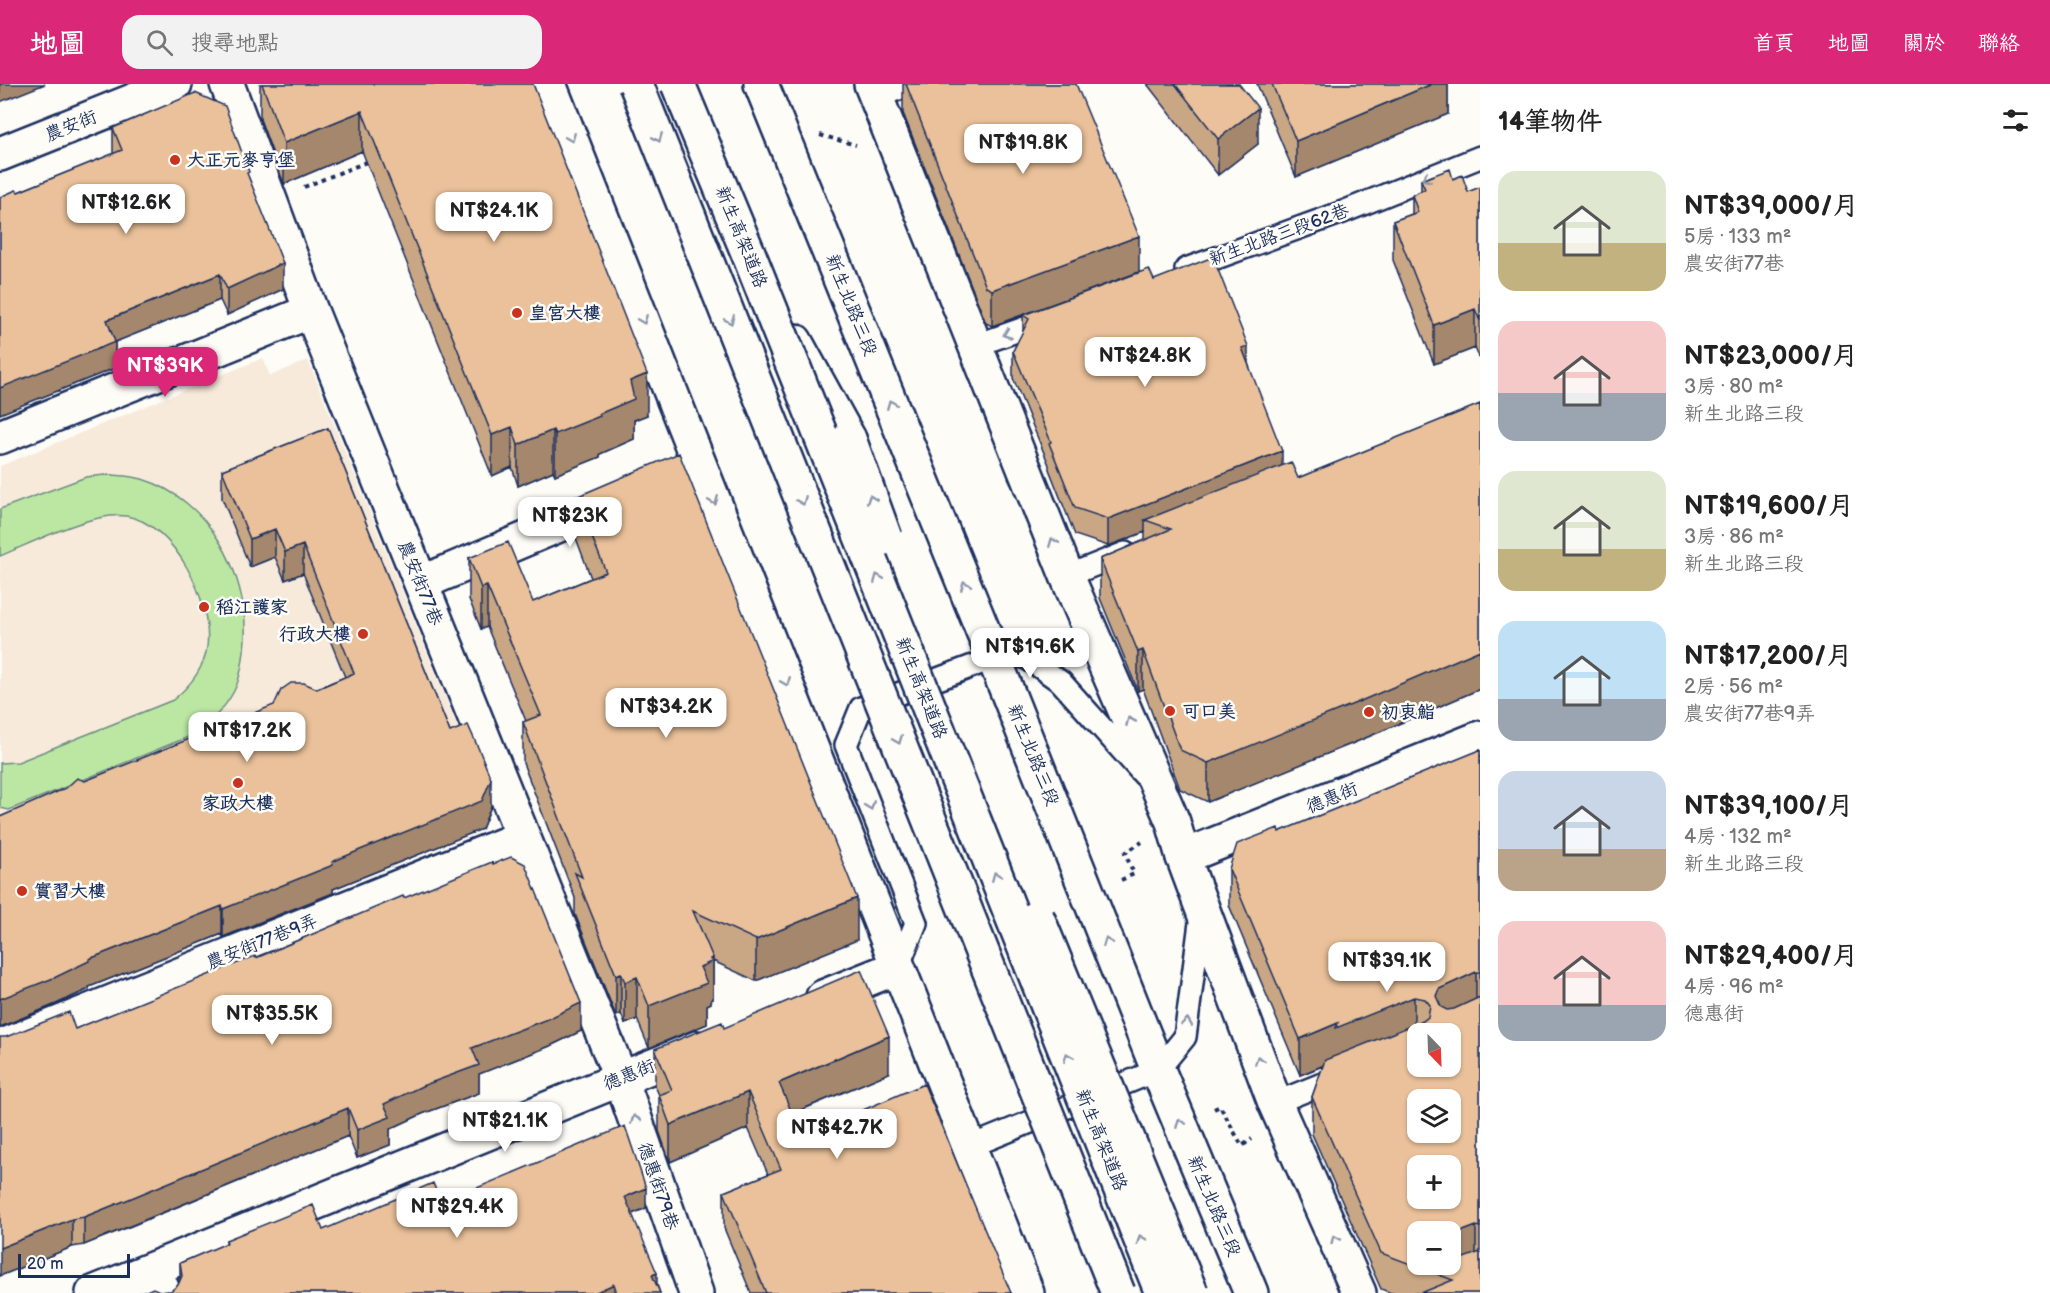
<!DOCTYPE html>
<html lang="zh-TW">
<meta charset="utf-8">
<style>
:root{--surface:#fff;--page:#f2f2f2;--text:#222;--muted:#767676;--accent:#db2777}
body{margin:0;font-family:"Balsamiq Sans","LXGW WenKai TC",sans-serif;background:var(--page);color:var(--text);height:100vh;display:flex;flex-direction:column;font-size:22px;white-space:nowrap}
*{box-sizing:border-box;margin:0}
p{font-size:20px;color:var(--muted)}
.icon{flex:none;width:33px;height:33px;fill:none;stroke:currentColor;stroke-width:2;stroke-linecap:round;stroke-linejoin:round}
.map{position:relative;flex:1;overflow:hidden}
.details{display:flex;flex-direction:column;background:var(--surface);width:570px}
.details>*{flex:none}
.needle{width:39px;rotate:157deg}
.tools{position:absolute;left:1407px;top:939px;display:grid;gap:12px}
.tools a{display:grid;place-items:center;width:54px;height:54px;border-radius:12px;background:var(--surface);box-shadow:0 2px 4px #0004;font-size:30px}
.scale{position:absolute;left:18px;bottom:15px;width:112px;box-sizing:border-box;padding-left:6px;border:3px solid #1b2f5e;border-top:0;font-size:16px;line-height:21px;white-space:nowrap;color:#1b2f5e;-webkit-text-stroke:4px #fdfcf7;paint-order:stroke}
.price{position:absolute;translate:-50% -51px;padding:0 14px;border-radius:12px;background:#fff;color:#222;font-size:20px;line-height:39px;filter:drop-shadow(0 2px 3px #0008)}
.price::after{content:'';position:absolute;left:50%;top:36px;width:18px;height:14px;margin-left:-9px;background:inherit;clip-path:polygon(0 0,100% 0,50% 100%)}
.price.on{background:var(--accent);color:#fff}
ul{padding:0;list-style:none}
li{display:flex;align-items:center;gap:18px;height:150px;padding:0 18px}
li span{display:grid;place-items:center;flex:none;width:168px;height:120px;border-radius:18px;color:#555}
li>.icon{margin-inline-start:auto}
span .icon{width:72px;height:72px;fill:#fffc;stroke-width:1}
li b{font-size:26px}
h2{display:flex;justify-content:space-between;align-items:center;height:72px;padding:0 18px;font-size:26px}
header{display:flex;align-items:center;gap:36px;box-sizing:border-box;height:84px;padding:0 30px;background:var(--accent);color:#fff}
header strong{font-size:28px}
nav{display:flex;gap:33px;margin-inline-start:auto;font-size:21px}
.search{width:420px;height:54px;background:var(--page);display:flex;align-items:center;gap:15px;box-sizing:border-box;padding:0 21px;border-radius:18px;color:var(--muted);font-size:22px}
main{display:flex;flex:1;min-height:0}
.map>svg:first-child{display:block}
.built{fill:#f7eadb}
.green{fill:#bce7a3;stroke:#6c8b80;stroke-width:1.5}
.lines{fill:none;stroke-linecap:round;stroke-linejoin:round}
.service-casing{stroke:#1b2f5e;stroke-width:26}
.minor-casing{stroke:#1b2f5e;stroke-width:38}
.tertiary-casing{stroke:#1b2f5e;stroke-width:38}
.trunk-casing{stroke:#1b2f5e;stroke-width:38}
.path{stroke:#1b2f5e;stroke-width:4;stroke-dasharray:4.5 4.5;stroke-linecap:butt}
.service{stroke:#fdfcf7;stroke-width:21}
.minor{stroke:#fdfcf7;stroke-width:33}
.tertiary{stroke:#fdfcf7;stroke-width:33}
.trunk{stroke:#fdfcf7;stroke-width:33}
.trunk-bridge-casing{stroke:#1b2f5e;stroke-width:38;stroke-linecap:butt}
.trunk-bridge{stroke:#fdfcf7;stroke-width:33}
.wall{fill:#c9a684;stroke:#1b2f5e;stroke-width:1.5}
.shaded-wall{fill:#a4876c;stroke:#1b2f5e;stroke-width:1.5}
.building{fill:#eac19a;stroke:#1b2f5e;stroke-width:1.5;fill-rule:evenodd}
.oneway{stroke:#8c96aa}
.poi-dot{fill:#c8321e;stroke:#fdfcf7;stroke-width:2}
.labels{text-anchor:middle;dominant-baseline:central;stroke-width:5;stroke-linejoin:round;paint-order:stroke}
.street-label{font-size:18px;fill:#1b2f5e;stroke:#fdfcf7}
.poi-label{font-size:18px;font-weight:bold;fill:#1b2f5e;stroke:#fdfcf7;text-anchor:start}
</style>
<header>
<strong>地圖</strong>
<div class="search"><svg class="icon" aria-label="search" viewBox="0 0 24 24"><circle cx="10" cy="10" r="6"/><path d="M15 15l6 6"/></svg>搜尋地點</div>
<nav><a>首頁</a><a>地圖</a><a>關於</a><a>聯絡</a></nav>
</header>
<main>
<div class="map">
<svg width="1480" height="1209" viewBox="0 0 1480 1209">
<rect width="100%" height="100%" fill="#fdfcf7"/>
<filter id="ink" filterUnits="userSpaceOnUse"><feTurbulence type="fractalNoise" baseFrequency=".0167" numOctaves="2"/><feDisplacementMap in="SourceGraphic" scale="12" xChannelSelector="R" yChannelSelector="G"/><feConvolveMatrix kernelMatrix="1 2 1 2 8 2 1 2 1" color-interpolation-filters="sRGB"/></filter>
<g filter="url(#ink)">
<path class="built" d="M263,274L270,292L308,276L466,664L0,856V382Z"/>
<path class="green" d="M105,391C117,391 130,392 142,395C208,415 248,488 245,554C244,572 242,591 234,607C224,626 210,638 193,651L9,726L0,724V679L18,678L173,616C190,602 204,585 207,563C213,518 174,439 126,432C93,427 32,459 0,472V425L86,393Z"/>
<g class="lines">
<defs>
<path id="service" d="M877,13L912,0
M1186,185L1343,128L1480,73
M974,262L1050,235
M1067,492L1125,469
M898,883L916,839L846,661L861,624L994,574L1024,572L1061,598L1144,691
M1275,1019L1342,992
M969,1063L1158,986L1185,953L1201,831"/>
<path id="minor" d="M227,0L311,227L621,995L696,1209
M871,0L1067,492L1173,738L1183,773L1275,1019L1359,1209
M0,353L311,227
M421,499L618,416
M0,963L523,753
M154,1185L164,1209"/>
<path id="tertiary" d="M549,0L1027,1209
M761,0L994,574L1158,986L1251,1209
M0,70L175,0
M1183,773L1480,654
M823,913L898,883
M93,1209L697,964"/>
<path id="trunk" d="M795,257L849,355"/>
</defs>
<use href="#service" class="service-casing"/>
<use href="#minor" class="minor-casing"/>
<use href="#tertiary" class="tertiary-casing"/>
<use href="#trunk" class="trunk-casing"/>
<path class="path" d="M820,51L856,61
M304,103L369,77
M1121,796L1134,790L1125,769L1142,758
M1214,1025L1220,1022L1242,1062L1252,1055"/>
<use href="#service" class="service"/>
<use href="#minor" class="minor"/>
<use href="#tertiary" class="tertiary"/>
<use href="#trunk" class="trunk"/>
<defs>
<path id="trunk-bridge" d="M636,0L1118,1209
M678,0L749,171L1162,1209
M849,355L885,454
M1037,833L1191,1209"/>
</defs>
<use href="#trunk-bridge" class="trunk-bridge-casing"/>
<use href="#trunk-bridge" class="trunk-bridge"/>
</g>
<path class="wall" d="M260,0H533L647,331L634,336V355L600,370V373L555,391L553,387L518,402L512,383L492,392L362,67L284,100L260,35Z
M903,0H1076L1139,188L992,242L986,239L903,29Z
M1147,0H1239L1258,60L1218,91Z
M1257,0H1448V30L1296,93Z
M113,44L249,94L283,205L227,231L220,216L115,258V284L0,330V113L18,108L113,70Z
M1453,95L1468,108L1480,103V276L1475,264L1434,280L1393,176V137L1412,130V111L1421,107V96Z
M1023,231L1248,279L1282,382L1298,394L1480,320V605L1356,658L1208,718L1180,705L1143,605L1138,607L1100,514V475L1145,456V448L1108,462L1075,451L1049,385V381L1013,294V267L1023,248Z
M328,344L450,648L491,722L482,745L360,794L333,805V809L223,853L222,850L89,903V905L56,920L0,943V733L85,697L345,593L303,489L285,496L275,473L250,483L222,414V386Z
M576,413L857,856L756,897L713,877V915L711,916V919L707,921V940L649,964L637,935L625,940L621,930L616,932L575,830V814L523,679V638L526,637L487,543L481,545L469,515V474L533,518L591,494L576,454Z
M1480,666V1209H1391L1381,1205L1312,1050V1013L1323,982L1300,991L1229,821V785L1279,748Z
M404,814L581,947L550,962L479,990V1009L422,1030L390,1045V1061L357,1074L348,1052L129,1143L84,1161L72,1163L0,1192L75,945Z
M724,944L889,989L792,1030L802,1052L1011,1209H751L724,1144V1108L768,1090L748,1044L670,1078L659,1047V1011L655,1002V965Z
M441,1119L646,1124L632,1130L660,1209H142L171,1207L178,1201L180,1197V1179L226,1160V1156L323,1146Z"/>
<path class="shaded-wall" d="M0,0H45L0,18Z
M1432,0H1448V30L1296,93V57Z
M1258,24V60L1218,91V55Z
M362,27V67L284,100V59Z
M1139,152V188L992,242V206Z
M283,179V205L227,231V205Z
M220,190V216L115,258V284L0,330V304L107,236Z
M1475,225V264L1434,280V241Z
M1248,262V289L1242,264Z
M647,290V331L634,336V355L600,370V373L555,391V350L599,330L630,297Z
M512,343V383L492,392V351Z
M553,346V387L518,402V361Z
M1282,367V393L1145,436V448L1108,462V435Z
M275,445V473L250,483V455Z
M303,461V489L285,496V468Z
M487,502V543L481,545V504Z
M1143,566V605L1138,607V568Z
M1480,566V605L1356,658L1208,718V679Z
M491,695V722L482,745L360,794L333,805V809L223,853V825L332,778Z
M857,814V856L756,897V856Z
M222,822V850L89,903V905L56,920L0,943V915L89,875Z
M713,874V915L711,916V919L707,921V940L649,964V922Z
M1476,888V925L1436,949V912L1439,905Z
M621,889V930L616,932V891Z
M637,893V935L625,940V898Z
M1414,913V950L1336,976L1300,991V955L1338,939Z
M581,919V947L550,962L479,990V1009L422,1030L390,1045V1061L357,1074V1046L384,1020L472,964Z
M889,952V989L779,1035V999Z
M748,1008V1044L670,1078V1041Z
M348,1024V1052L84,1161V1133Z
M646,1104V1124L625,1133V1113Z
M72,1135V1163L0,1192V1164Z
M1476,1142V1179L1442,1192L1422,1180H1450V1152Z
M657,1189V1208L652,1191Z
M614,1200V1209H594Z"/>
<path class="building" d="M262,0H533L647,290L630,297L634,315L599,330L600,332L555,350L553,346L518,361L512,343L492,351L362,27L284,59Z
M906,0H1076L1139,152L992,206L986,203Z
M1175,0H1239L1258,24L1218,55Z
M1272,0H1432L1296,57Z
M195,9L225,22L249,88L247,89L283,179L227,205L220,190L107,236L115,258L0,304V113L16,106L18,108L122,66L113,44Z
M1450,85L1453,95L1462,91L1468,108L1480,103V237L1475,225L1434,241L1393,137L1418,128L1412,111L1425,105L1421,96Z
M1213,173L1248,262L1242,264L1282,367L1108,435L1075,424L1049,359L1051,358L1013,267L1029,235L1023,231L1149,185L1154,196Z
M1480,320V566L1356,619L1208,679L1180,666L1143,566L1138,568L1100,475L1171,445L1145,436L1291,378L1298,394Z
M328,344L450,648L468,641L480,668L491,695L482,717L360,766L332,778L333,781L223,825L222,822L89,875V877L56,893L0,915V733L66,704L77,694L85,697L274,621L281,606L291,599H304L317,605L354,589L303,461L285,468L275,445L250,455L222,386Z
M679,369L857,814L756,856L693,827L713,874L710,875L711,878L700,883L707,899L649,922L637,893L625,898L621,889L616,891L575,789L582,793L523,638L541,631L487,502L481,504L469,474L508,458L533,518L606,488L576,413Z
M1480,666V888H1476L1439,905L1436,912L1441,923L1447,926L1454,925L1480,913V1143L1476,1142L1450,1152V1148H1418V1180H1425L1427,1183L1438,1184L1448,1180H1450V1179L1480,1168V1209H1421L1453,1196L1381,1169L1312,1013L1325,976L1423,937L1428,933L1430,921L1425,915L1414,913L1336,944L1338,939L1300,955L1229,785L1237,760L1278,744L1279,748ZM1418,950H1450V982H1418ZM1418,1016H1450V1048H1418ZM1418,1082H1450V1114H1418Z
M511,773L525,780L581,919L550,934L472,964L479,981L422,1002L384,1020L390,1033L357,1046L348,1024L129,1115L84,1133L72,1135L0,1164V953H6L69,928L75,945L255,872L256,874L403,812L404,814L492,778L493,780Z
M861,886L889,952L779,999L802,1052L924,1000L1011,1209H766L724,1108L781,1085L748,1008L670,1041L659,1011L672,1006L655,965L722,938L724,944Z
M625,1042L646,1104L625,1113L657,1189L652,1191L660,1209H617L614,1200L594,1209H142L153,1204L162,1208L171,1207L178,1201L182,1192L180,1179L227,1159L226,1156L313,1121L323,1146L433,1099L441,1119Z"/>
<defs><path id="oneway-chevron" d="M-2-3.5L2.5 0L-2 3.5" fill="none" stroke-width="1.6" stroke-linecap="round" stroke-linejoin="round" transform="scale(1.5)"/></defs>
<g class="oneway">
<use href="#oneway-chevron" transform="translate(571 54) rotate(68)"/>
<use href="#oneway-chevron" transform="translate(658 54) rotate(68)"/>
<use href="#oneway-chevron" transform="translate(1426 94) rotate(158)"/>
<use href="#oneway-chevron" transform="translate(643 236) rotate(68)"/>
<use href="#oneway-chevron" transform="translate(730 236) rotate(68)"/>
<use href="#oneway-chevron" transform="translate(1007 250) rotate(160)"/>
<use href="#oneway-chevron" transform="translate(891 320) rotate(-112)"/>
<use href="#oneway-chevron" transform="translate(871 415) rotate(-110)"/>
<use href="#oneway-chevron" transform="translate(714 417) rotate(68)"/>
<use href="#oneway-chevron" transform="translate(802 417) rotate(68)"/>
<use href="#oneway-chevron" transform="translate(1053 458) rotate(-112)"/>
<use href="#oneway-chevron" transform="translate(878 494) rotate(-112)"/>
<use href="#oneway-chevron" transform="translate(965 501) rotate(-112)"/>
<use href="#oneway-chevron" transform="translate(786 598) rotate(68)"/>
<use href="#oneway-chevron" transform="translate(1130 637) rotate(-114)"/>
<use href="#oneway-chevron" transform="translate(898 656) rotate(68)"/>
<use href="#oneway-chevron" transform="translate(870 722) rotate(69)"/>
<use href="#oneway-chevron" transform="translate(996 792) rotate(-112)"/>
<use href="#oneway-chevron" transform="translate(1107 858) rotate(-112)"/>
<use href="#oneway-chevron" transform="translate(1187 938) rotate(-82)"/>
<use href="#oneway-chevron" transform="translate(1068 973) rotate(-112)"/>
<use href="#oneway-chevron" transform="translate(1259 976) rotate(-110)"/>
<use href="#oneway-chevron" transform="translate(635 1035) rotate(-109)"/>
<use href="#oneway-chevron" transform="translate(1180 1039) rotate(-113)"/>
<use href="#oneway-chevron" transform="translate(1141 1155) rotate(-112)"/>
<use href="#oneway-chevron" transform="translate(1335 1155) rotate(-114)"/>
</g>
</g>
<g class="poi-dot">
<circle cx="175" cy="76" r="6"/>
<circle cx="517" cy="229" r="6"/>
<circle cx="204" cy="523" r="6"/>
<circle cx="363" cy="550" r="6"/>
<circle cx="1170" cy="627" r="6"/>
<circle cx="1369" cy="628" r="6"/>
<circle cx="238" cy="699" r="6"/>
<circle cx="22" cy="807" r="6"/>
</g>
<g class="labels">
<g class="street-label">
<text transform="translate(71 42) rotate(-22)">農安街</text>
<text transform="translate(1279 151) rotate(-20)">新生北路三段62巷</text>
<text transform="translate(741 153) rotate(68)">新生高架道路</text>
<text transform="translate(851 221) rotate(68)">新生北路三段</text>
<text transform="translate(420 499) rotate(68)">農安街77巷</text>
<text transform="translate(921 604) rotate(68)">新生高架道路</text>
<text transform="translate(1033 671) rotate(68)">新生北路三段</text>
<text transform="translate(1332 714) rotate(-22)">德惠街</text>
<text transform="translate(262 858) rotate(-22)">農安街77巷9弄</text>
<text transform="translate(629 991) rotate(-22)">德惠街</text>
<text transform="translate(1101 1056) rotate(68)">新生高架道路</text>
<text transform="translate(658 1102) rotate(71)">德惠街79巷</text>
<text transform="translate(1214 1122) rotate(67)">新生北路三段</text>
</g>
<g class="poi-label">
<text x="187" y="76">大正元麥亨堡</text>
<text x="529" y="229">皇宮大樓</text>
<text x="216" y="523">稻江護家</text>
<text x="351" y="550" text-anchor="end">行政大樓</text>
<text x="1182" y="627">可口美</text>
<text x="1381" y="628">初衷鮨</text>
<text x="238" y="719" text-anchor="middle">家政大樓</text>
<text x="34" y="807">實習大樓</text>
</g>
</g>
</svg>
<div class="tools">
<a><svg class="needle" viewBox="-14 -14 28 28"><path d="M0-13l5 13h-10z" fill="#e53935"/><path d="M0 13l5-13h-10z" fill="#767676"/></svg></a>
<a><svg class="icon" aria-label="layers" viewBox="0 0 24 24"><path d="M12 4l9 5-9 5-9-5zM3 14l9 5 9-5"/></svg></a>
<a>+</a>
<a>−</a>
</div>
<div class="scale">20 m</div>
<b class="price" style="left:1023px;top:91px">NT$19.8K</b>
<b class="price" style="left:126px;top:151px">NT$12.6K</b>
<b class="price" style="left:494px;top:159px">NT$24.1K</b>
<b class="price" style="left:1145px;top:304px">NT$24.8K</b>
<b class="price on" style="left:165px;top:314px">NT$39K</b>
<b class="price" style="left:570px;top:464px">NT$23K</b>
<b class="price" style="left:1030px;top:595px">NT$19.6K</b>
<b class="price" style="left:666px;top:655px">NT$34.2K</b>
<b class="price" style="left:247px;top:679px">NT$17.2K</b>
<b class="price" style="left:1387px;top:909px">NT$39.1K</b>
<b class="price" style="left:272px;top:962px">NT$35.5K</b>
<b class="price" style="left:505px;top:1069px">NT$21.1K</b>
<b class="price" style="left:837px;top:1076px">NT$42.7K</b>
<b class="price" style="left:457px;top:1155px">NT$29.4K</b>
</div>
<section class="details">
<h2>14筆物件<svg class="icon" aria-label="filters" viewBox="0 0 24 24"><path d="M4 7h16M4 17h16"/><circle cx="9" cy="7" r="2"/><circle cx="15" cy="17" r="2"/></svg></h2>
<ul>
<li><span style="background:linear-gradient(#dfe7d0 60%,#c2b280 0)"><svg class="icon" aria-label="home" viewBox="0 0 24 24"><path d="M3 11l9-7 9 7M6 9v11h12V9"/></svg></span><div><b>NT$39,000/月</b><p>5房 · 133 m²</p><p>農安街77巷</p></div></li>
<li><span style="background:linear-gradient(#f6c9c9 60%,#9aa5b1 0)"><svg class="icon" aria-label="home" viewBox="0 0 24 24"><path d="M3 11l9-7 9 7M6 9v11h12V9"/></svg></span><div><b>NT$23,000/月</b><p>3房 · 80 m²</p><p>新生北路三段</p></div></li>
<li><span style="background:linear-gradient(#dfe7d0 65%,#c2b280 0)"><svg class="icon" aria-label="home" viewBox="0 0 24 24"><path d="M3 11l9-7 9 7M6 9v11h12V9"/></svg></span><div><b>NT$19,600/月</b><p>3房 · 86 m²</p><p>新生北路三段</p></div></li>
<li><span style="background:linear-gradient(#bfe0f5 65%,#9aa5b1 0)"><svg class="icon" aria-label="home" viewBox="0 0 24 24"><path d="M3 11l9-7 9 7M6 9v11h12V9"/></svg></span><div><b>NT$17,200/月</b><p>2房 · 56 m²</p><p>農安街77巷9弄</p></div></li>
<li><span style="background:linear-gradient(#c9d6e8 65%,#b9a48a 0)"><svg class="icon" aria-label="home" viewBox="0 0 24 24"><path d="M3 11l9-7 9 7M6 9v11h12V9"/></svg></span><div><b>NT$39,100/月</b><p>4房 · 132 m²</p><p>新生北路三段</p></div></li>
<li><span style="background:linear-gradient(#f6c9c9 70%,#9aa5b1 0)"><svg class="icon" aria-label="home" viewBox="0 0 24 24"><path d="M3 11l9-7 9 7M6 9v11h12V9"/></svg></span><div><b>NT$29,400/月</b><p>4房 · 96 m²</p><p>德惠街</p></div></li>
</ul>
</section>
</main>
